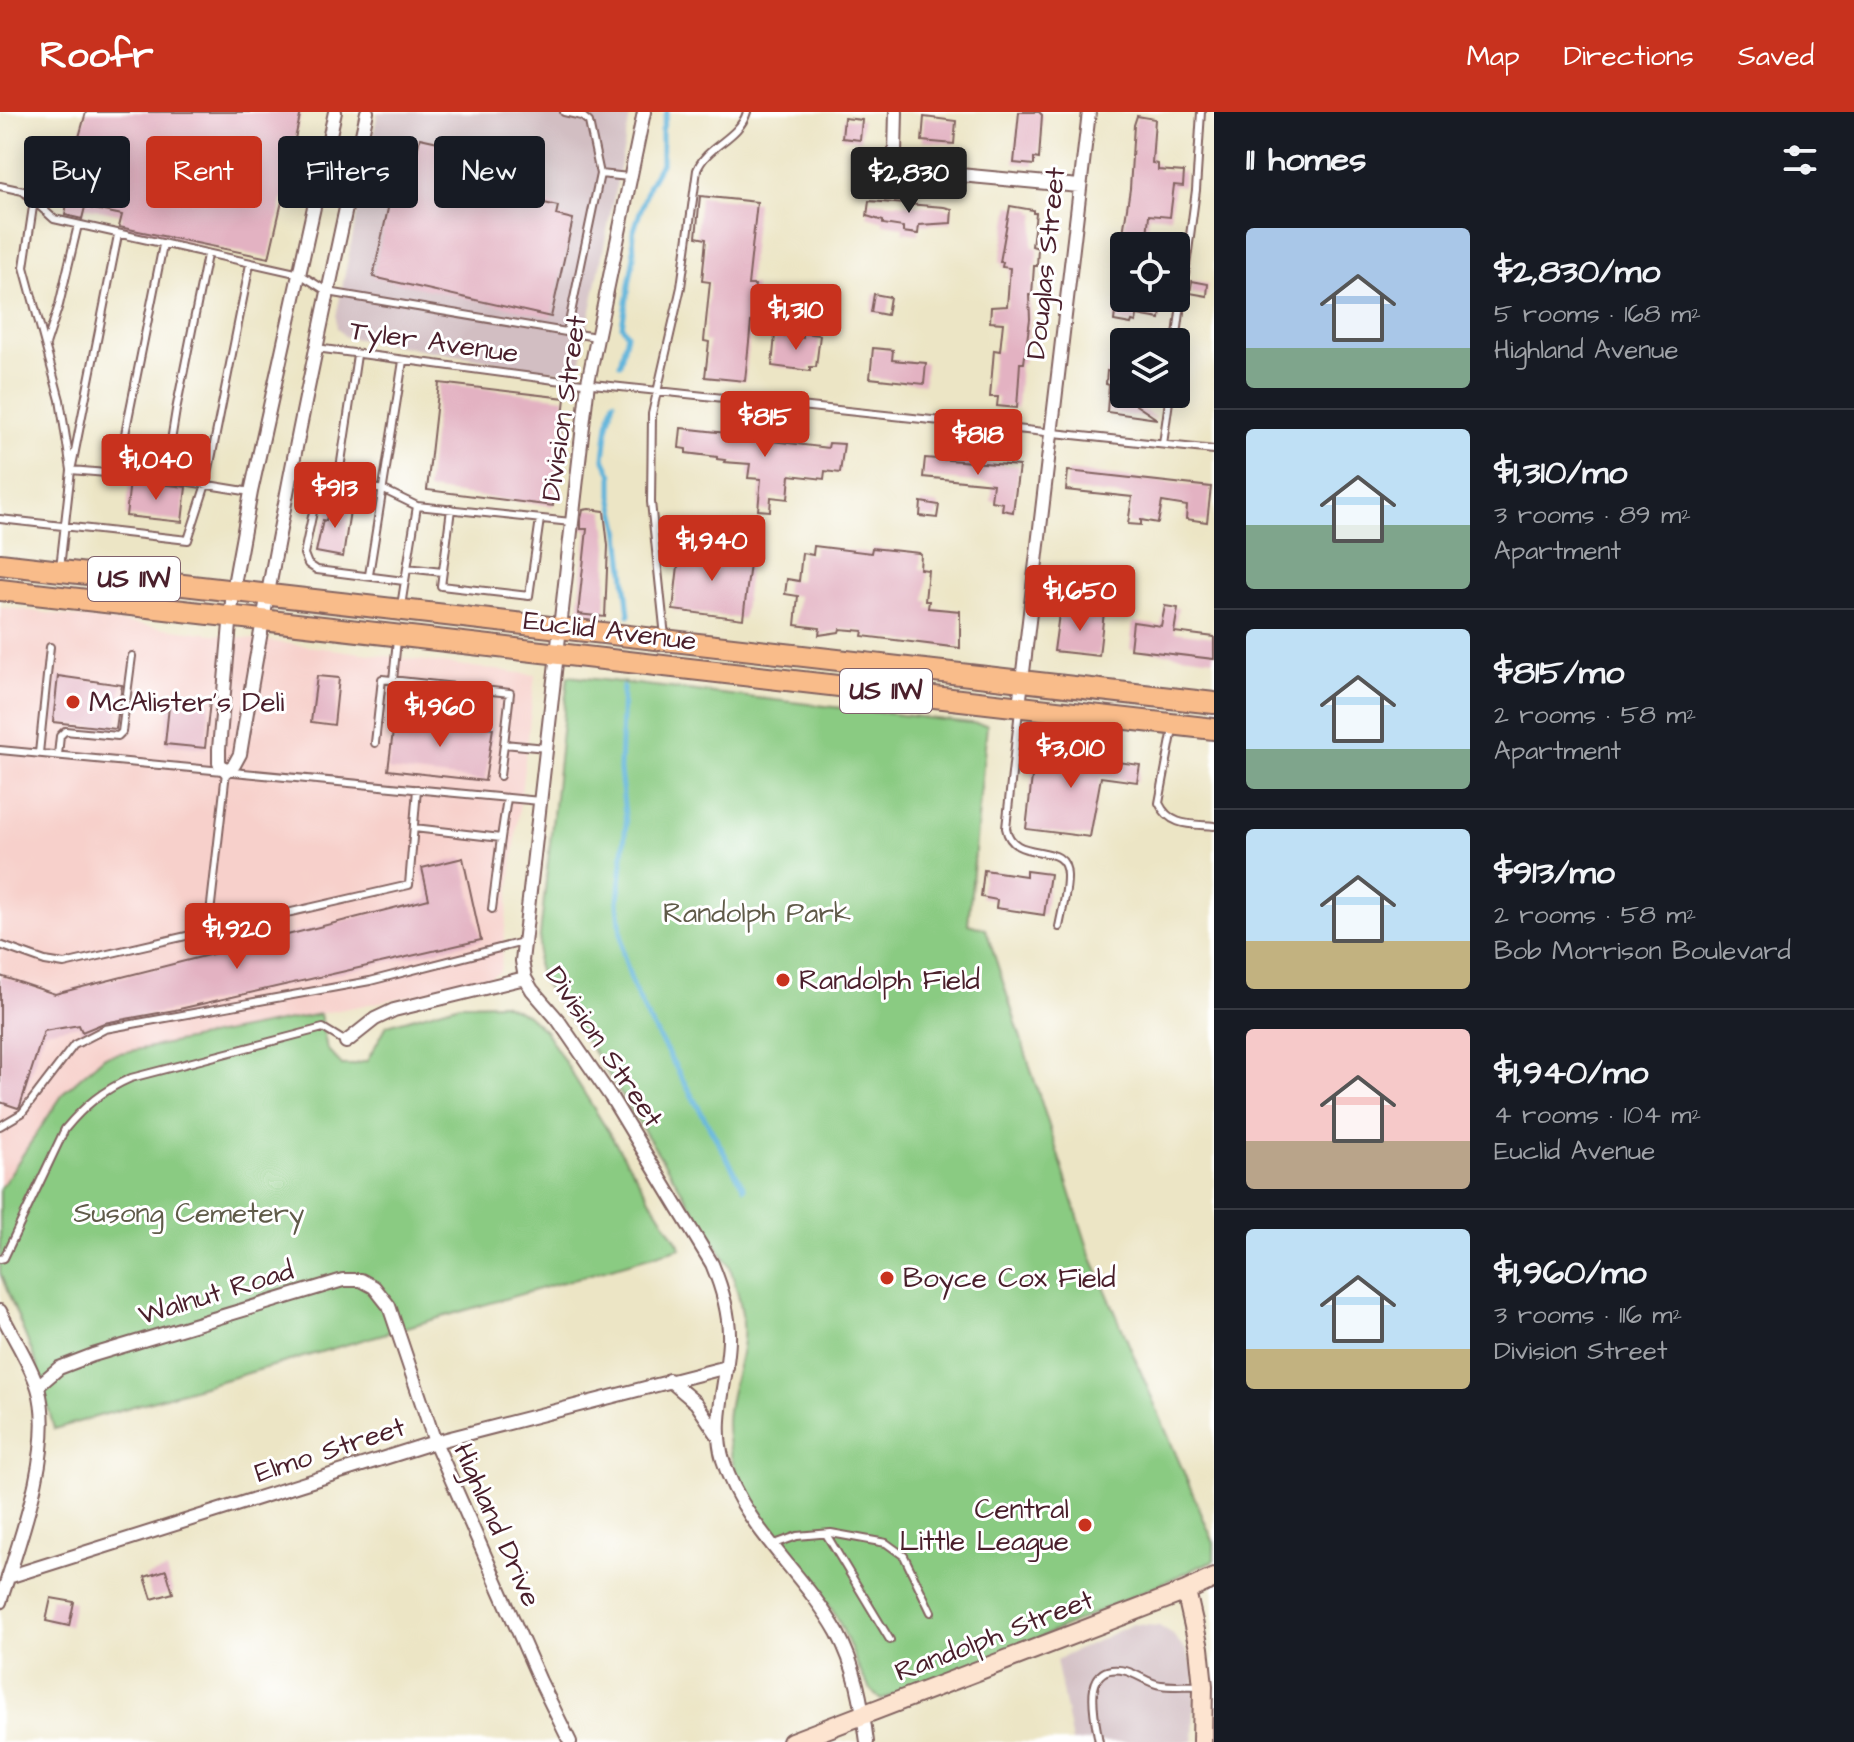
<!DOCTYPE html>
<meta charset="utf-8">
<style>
:root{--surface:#171b24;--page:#242831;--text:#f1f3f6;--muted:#9ea1a6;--line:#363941;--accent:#c8321e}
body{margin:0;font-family:"Architects Daughter",sans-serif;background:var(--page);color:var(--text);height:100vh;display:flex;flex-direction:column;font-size:30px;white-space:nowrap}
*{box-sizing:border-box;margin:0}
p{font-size:26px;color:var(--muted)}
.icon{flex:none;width:44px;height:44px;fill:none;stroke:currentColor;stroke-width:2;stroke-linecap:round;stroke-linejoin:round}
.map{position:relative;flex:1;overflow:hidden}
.drawer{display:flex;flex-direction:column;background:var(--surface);width:640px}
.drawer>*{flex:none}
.banner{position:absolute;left:24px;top:24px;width:760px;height:72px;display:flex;gap:16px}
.tools{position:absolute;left:1110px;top:120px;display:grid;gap:16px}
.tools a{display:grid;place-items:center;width:80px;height:80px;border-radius:8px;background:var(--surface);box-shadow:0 4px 20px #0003;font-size:40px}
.price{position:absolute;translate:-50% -68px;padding:0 18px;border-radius:8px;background:var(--accent);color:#fff;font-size:26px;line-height:52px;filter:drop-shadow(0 2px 4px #0008)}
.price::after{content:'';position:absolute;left:50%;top:48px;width:24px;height:18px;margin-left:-12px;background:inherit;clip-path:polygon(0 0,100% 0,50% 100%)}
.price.active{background:#222;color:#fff}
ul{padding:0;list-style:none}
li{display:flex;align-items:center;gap:24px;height:200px;padding:0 32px}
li+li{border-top:2px solid var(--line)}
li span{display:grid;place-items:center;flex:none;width:224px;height:160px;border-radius:8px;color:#555}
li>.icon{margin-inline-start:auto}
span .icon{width:96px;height:96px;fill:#fffc;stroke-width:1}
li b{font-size:34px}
h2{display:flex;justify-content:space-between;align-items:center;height:96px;padding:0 32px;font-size:34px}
.pill{padding:0 28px;border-radius:8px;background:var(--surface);box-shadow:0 4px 20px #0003;font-size:28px;line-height:72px}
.pill.active{background:var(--accent);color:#fff}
header{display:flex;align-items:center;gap:48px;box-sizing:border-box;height:112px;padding:0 40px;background:var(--accent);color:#fff}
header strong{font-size:38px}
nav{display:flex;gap:44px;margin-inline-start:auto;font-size:28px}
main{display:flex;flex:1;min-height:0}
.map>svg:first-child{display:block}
.built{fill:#f7d0cb}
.industrial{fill:#d2bec2}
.green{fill:#8acb82;stroke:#6a7556;stroke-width:2}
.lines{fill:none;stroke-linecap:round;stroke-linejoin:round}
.stream{stroke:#5db3da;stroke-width:5}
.building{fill:#e3b2c2}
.lane-casing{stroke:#836461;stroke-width:10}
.street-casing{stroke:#836461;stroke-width:16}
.secondary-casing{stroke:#836461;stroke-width:22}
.primary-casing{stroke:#836461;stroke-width:24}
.lane{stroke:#fff;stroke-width:6}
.street{stroke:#fff;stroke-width:12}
.secondary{stroke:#fde4d0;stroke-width:18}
.primary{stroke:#f9bc8a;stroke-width:20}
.poi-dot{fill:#c8321e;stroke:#fff;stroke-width:3}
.labels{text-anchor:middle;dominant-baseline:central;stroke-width:6;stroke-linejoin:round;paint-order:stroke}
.shield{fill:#fff;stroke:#80626b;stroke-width:2}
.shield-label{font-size:26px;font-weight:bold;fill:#4a1f2b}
.street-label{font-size:28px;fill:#4a1f2b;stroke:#fff}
.poi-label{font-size:28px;fill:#4a1f2b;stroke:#fff;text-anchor:start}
.park-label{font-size:28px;fill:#605b49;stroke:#fff}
</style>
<header>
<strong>Roofr</strong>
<nav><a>Map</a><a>Directions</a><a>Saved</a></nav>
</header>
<main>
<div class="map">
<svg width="1214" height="1630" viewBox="0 0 1214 1630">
<rect width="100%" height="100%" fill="#fff"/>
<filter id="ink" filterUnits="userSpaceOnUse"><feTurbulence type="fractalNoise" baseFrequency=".0125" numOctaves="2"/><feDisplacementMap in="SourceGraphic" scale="16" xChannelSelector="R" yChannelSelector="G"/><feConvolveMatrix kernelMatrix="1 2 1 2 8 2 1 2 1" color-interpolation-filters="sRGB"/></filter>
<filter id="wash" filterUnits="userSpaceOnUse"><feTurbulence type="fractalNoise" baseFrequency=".006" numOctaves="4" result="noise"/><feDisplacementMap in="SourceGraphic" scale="32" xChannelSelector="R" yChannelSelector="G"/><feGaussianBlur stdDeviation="1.8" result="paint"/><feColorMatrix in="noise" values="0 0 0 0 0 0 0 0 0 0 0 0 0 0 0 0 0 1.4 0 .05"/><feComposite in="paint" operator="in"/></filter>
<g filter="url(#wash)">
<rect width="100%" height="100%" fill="#ece5c5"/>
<path class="built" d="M0,495L535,563L500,859L482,870L105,944L65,979L0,1077Z"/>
<path class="industrial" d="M378,0H631L578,263L345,225L337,216L336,205Z
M1133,1512L1159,1514L1172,1522L1186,1538L1195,1561L1193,1630H1072L1056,1548Z"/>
<path class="green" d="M568,564L987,613L968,812L986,817L1089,1139L1214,1431V1448L1023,1533L881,1588C857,1570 850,1523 832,1498C792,1439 727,1388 727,1311C727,1283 741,1255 743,1227C745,1203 737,1178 730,1155L596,943L542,868L537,852Z
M502,891L526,902L546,920L681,1136L54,1317L36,1250L0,1161V1077L65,979L105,944L320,902L327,937L342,953H352L367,949L387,913L460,892Z"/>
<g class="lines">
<path class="stream" d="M620,252L627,222L622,214L634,144L633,121L649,73L662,50V19L667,0
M614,289L608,312L604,346L612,363V384L620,421L629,503
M623,574L620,658L626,712L618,790L623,842L633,874L648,906L744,1076"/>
</g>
<g id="blocks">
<path class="building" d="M86,0H301L288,58L296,60L290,87L283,85L269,146L119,115L122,103L85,95L82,107L65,103L71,66L68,65Z
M1019,0H1039L1042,3L1039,47L1034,46V53L1014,51Z
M1137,4L1155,7L1152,51L1158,52V58L1184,60L1183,74L1174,73L1170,105L1149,103L1146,134H1121L1130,77L1134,13Z
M924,5L956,9L954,32L922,29Z
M844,6L862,8L860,28L842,26Z
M420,26L506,45L498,81L558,94L556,103L573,107L551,205L373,165L394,69L410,73Z
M700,84L757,90L748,173H755L752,198L778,202L776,215L751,210L745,269L705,265L709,230L704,229L710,170L702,169L706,127L696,125Z
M869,89L944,95L952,97L951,111L919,113L918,122L903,120V115L883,112V109L867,104Z
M1010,94L1033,98V101H1036L1032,134L1038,136L1037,154H1034L1032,183H1029L1030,207L1024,251H1020L1017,296L997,294L998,285H990L994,238L1000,239L1003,211L990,210L991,195L1007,194L1010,156L1002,155L1003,150H1000Z
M1192,169L1208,172L1207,184L1190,181Z
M874,182L890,185L887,203L871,200Z
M1117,184L1162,189L1160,207L1137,203L1136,210L1132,209L1131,212L1114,209Z
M803,221L820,223L816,255H810V259L772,254L775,223L803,226Z
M1115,231L1124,232V282H1130L1129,288L1137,289L1136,293L1157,307L1107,300L1109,273L1106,272L1107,259L1112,260Z
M873,236L893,238L892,248L926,251L924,272L870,266Z
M439,271L565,286L553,394L427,378Z
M681,316L772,326L771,329L828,336L829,331L844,332L840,361L825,359L824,367L790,363L788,387L771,385L770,399L758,398L761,367L748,366L750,352L724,350L725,348L717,347V345L686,341V337L679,336Z
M925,346L1019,354L1013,400L1002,398L1003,391L991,389L993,372L923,365Z
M1068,359L1211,375L1207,410L1186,407L1187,394L1162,390L1158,411L1141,408V413L1128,412L1132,385L1066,378Z
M130,369L186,375L182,410L126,404Z
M334,388L351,392L343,445L316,440L323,408L326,409L329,393L333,394Z
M921,390L939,393L937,406L920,404Z
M589,397L604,399L608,434L605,505L578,502L587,417H581V407L583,398Z
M814,434L871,441L872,436L919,441L921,443L920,457L928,458L925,489H929L928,496L960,499V536L862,524L863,519L840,517L839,520L819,523L820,516L795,513L798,484L785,482L787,467L799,469L802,441L813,443Z
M680,436L751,444L743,507L673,498Z
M1165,494L1178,496L1174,520L1214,525V547L1130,537L1133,510L1161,514Z
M1081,497L1104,500L1099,544L1054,539L1059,502L1080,505Z
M58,564L122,573L116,617L53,610Z
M317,564L339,566L334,613L311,610Z
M170,585L210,589L205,636L165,632Z
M395,604L493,616L485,669L388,658Z
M1074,636L1104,638L1103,648L1140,653L1137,670L1101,665L1090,725L1026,717L1035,639L1073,644Z
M463,746L481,828L175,898L104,911L82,920L79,913L44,919L20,994L18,996L0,990V864L55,882L429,787L422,756Z
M984,758L1026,764V759L1050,762L1044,803L996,796L997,788L981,785Z
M166,1458L173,1481L152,1487L145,1465Z
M51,1486L74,1490L69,1514L46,1509Z"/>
</g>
</g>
<g filter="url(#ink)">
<use href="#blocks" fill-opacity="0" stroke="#836461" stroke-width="2"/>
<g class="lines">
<defs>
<path id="lane" d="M564,0L582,4L589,10L600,62L567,220
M600,62L629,65
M0,74L23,79L54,107L300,162L328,180L596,225
M34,88L24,155L60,288L71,358
M1176,231L1196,78L1201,0
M46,233L59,193L78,113
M316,236L555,268L1214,338
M1163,332L1170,282
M72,354L118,123
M117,362L163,133
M291,362L384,378L417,394
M165,366L176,298L207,143
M320,367L304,442L308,452L317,458L404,469
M338,370L357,243
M451,397L441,474L529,484L540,407
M0,407L188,428L206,372L250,152
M60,456L71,358L165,366L251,380
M407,456L442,460
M369,463L403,249
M401,494L417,394L571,410
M665,525L651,390L652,302L681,175L697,58C707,33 739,27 747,0
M393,568L397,528
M1019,598L1006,716C1013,754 1068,725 1067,765C1067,781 1062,799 1059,815
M1173,617L1159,691C1170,715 1191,712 1214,714
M375,631L382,567L510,581L504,632L546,636
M0,638L540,689
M39,641L50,535
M58,643L60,624L65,619L118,624L122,620L132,544
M500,664L504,632
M414,716L501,726L507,686
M492,797L501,726
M208,819L226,660
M0,833L45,849L64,852L409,773L417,677
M0,1014L22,1001L74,933L105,917L370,869L523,830
M0,1147L4,1146L65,1017C84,994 103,978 131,966L323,916L346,930
M826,1422L890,1528
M772,1433L797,1424L831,1421L886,1431L904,1444L931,1500
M1099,1630C1095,1606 1079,1548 1126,1559C1138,1562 1149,1572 1161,1573C1173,1575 1187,1573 1199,1574"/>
<path id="street" d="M335,0L251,380L233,478L219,637V651L226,659L234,653L240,642C275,427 320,213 367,0
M644,0L588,270L522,849L525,866L532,878L558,908L611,985L712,1152C722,1176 730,1201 729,1228C728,1268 711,1308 723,1348C744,1416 803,1460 837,1520C856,1555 862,1591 867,1630
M896,0L895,41L908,56L917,59L1079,74
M1019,594L1089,0
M346,930L375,907L394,898L525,866
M0,1199C12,1224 30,1250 38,1276C56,1334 18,1434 0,1490
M669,1268L696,1291L719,1325
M38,1274L59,1256L93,1243L343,1168H361L374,1175L389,1194L435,1330L540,1569L570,1630
M8,1465L435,1330L727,1255"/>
<path id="secondary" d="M1186,1479L1199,1536L1203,1574L1202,1630
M792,1630L1186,1479L1214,1466"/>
<path id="primary" d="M0,452L1214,591
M0,478L1214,617"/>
</defs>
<use href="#lane" class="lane-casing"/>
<use href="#street" class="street-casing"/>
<use href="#secondary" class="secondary-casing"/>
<use href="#primary" class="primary-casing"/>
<use href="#lane" class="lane"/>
<use href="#street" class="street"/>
<use href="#secondary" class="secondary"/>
<use href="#primary" class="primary"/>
</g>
</g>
<g class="poi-dot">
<circle cx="73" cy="590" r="8"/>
<circle cx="783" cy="868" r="8"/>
<circle cx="887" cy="1166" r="8"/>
<circle cx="1085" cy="1413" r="8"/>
</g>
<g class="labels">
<g class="shield">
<rect x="88" y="445" width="92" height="44" rx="6"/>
<rect x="840" y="557" width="92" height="44" rx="6"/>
</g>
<g class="shield-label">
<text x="134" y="467">US 11W</text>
<text x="886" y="579">US 11W</text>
</g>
<g class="street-label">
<text transform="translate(1046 151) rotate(-84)">Douglas Street</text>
<text transform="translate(434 230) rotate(8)">Tyler Avenue</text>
<text transform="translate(564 296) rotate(-82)">Division Street</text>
<text transform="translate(610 519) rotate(7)">Euclid Avenue</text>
<text transform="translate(604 935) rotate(56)">Division Street</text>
<text transform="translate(216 1181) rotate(-17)">Walnut Road</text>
<text transform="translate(330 1338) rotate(-18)">Elmo Street</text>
<text transform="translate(497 1413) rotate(66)">Highland Drive</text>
<text transform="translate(994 1524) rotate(-21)">Randolph Street</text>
</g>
<g class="poi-label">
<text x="89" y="590">McAlister's Deli</text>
<text x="799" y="868">Randolph Field</text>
<text x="903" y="1166">Boyce Cox Field</text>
<text x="1069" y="1397" text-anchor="end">Central<tspan x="1069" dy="32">Little League</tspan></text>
</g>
<g class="park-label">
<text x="757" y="801">Randolph Park</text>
<text x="189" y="1101">Susong Cemetery</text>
</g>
</g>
</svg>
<div class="tools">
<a><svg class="icon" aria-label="locate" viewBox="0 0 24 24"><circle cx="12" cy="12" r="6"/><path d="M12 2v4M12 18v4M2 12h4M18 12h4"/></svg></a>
<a><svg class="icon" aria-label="layers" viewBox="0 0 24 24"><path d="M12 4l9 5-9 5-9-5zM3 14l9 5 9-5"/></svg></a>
</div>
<b class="price active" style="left:909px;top:103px">$2,830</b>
<b class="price" style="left:796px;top:240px">$1,310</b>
<b class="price" style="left:765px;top:347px">$815</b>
<b class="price" style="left:978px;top:365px">$818</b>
<b class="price" style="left:156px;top:390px">$1,040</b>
<b class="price" style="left:335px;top:418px">$913</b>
<b class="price" style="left:712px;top:471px">$1,940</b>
<b class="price" style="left:1080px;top:521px">$1,650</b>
<b class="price" style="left:440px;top:637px">$1,960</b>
<b class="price" style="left:1071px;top:678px">$3,010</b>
<b class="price" style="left:237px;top:859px">$1,920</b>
<div class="banner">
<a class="pill">Buy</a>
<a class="pill active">Rent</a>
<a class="pill">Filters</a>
<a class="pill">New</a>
</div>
</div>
<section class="drawer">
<h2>11 homes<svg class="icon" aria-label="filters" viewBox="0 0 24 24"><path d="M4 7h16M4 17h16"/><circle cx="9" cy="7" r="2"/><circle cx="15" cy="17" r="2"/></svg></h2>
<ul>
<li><span style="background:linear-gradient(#a9c7e8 75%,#7fa58c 0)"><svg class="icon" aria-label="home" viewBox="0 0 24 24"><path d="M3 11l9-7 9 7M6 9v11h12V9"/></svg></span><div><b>$2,830/mo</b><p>5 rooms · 168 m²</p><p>Highland Avenue</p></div></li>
<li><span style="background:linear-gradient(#bfe0f5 60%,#7fa58c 0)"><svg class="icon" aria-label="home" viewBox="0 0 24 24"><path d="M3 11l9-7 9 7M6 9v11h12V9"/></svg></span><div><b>$1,310/mo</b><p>3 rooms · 89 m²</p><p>Apartment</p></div></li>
<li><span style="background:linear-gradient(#bfe0f5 75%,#7fa58c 0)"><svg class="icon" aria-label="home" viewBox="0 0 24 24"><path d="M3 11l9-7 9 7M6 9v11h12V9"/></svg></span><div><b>$815/mo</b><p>2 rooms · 58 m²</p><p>Apartment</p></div></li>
<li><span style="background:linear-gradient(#bfe0f5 70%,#c2b280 0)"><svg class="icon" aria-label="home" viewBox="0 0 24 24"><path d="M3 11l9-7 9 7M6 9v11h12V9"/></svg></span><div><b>$913/mo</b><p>2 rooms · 58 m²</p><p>Bob Morrison Boulevard</p></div></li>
<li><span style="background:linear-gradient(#f6c9c9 70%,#b9a48a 0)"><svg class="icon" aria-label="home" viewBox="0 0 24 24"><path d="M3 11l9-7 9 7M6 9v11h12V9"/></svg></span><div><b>$1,940/mo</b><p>4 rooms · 104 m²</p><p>Euclid Avenue</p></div></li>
<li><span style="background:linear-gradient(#bfe0f5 75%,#c2b280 0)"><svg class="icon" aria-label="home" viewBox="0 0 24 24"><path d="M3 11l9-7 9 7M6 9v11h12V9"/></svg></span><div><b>$1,960/mo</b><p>3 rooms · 116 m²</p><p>Division Street</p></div></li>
</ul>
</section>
</main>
